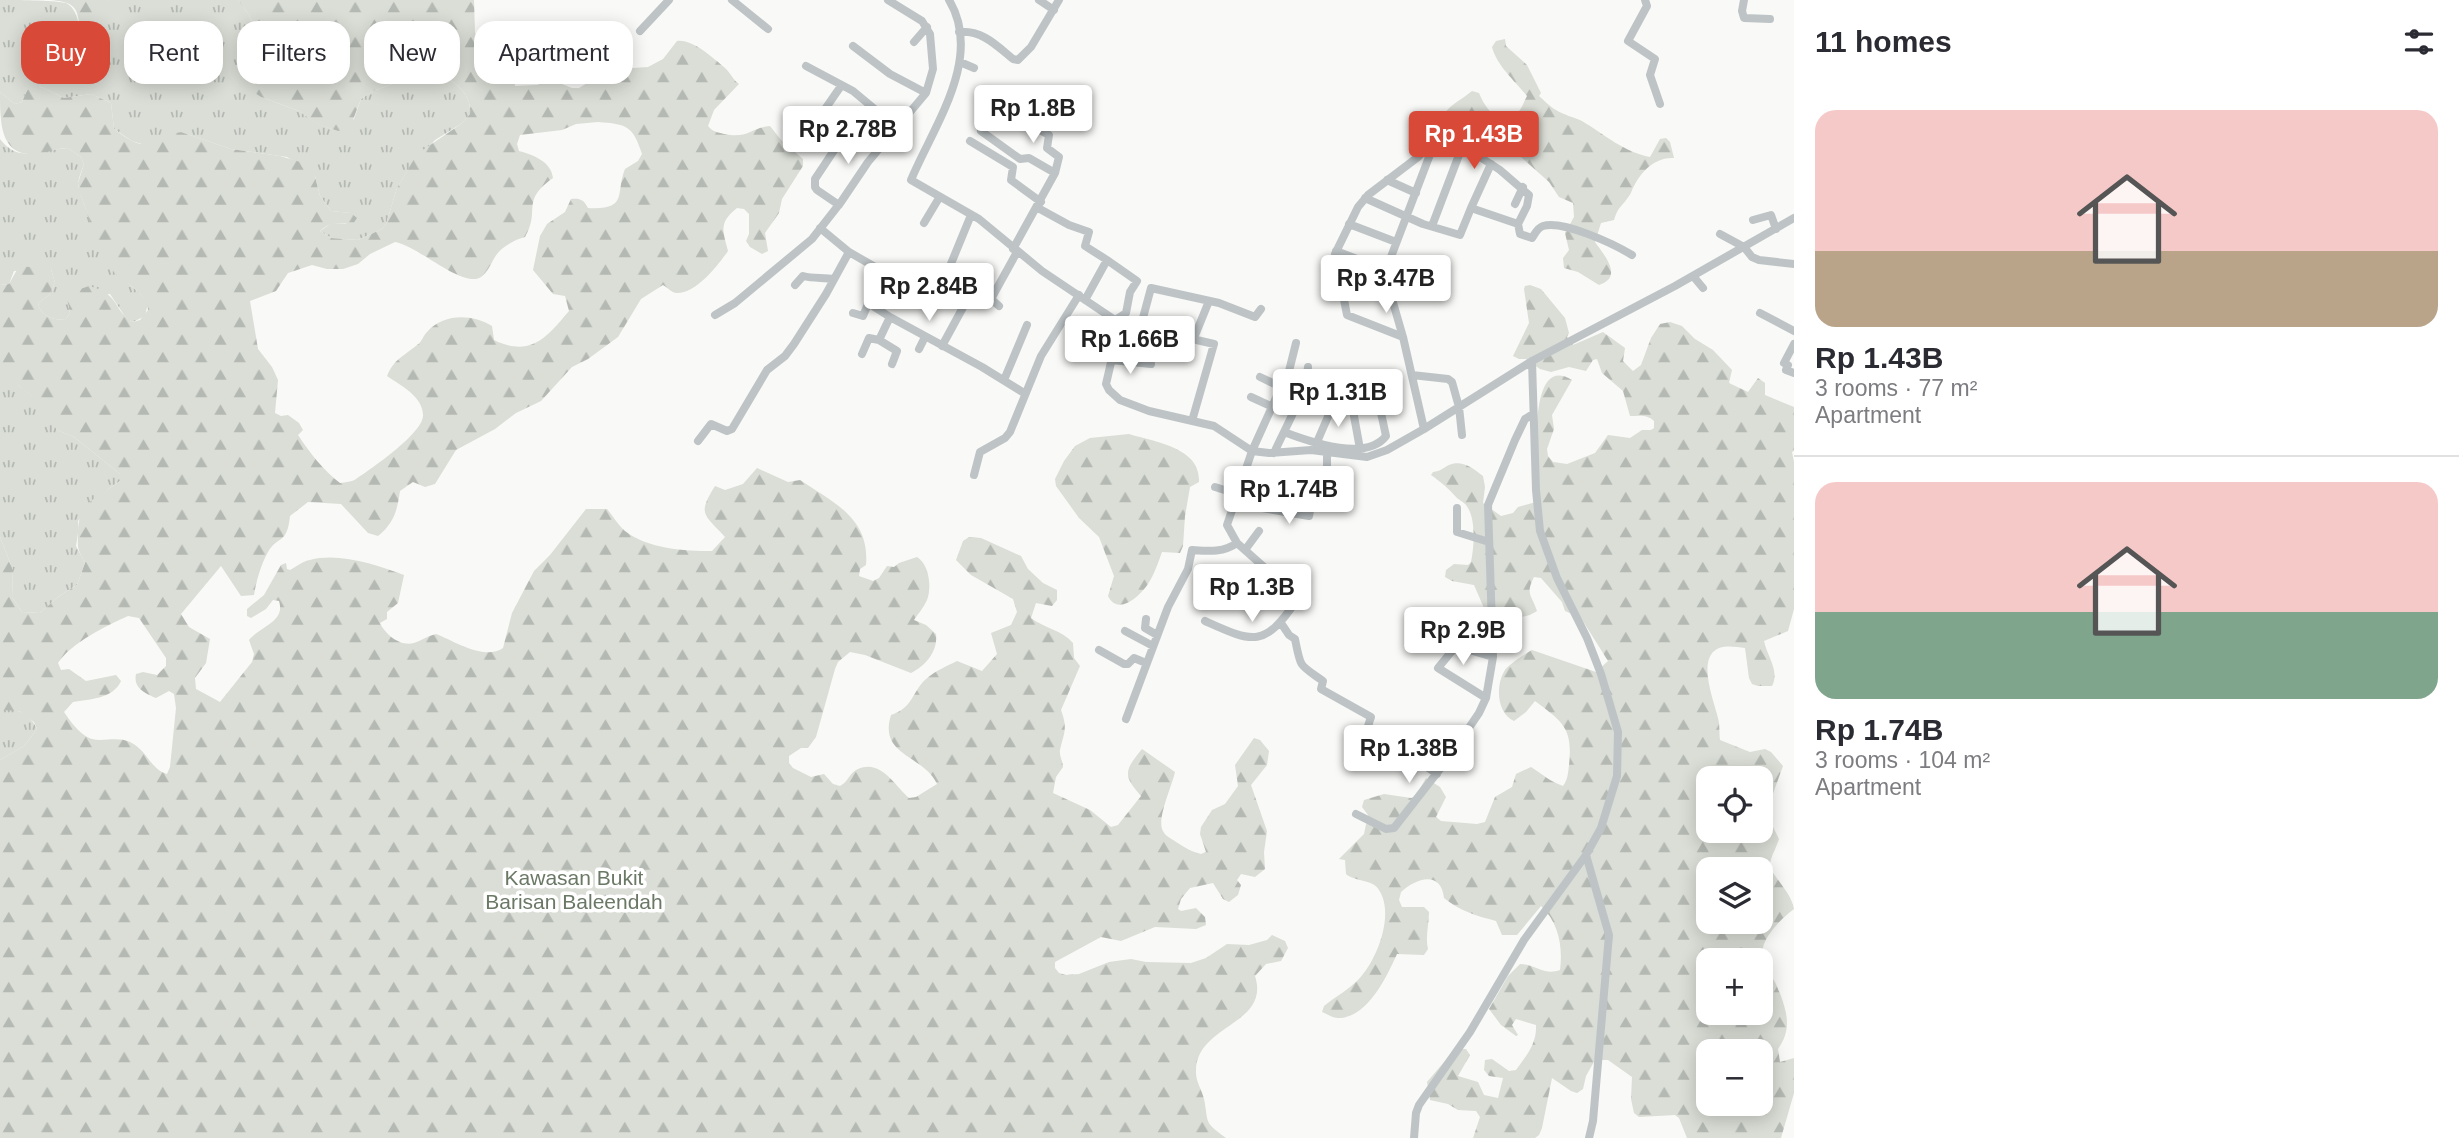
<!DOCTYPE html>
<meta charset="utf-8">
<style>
:root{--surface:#fff;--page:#f2f2f3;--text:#2b2b33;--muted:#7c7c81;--line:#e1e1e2;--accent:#d84938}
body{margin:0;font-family:Helvetica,sans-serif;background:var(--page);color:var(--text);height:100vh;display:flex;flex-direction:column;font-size:26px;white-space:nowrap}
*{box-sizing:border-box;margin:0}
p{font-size:23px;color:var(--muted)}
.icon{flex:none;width:38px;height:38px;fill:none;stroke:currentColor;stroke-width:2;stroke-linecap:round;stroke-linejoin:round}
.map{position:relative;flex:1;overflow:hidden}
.side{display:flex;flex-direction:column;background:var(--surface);width:665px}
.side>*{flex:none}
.top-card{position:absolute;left:21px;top:21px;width:665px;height:63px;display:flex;gap:14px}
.fabs{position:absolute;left:1696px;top:766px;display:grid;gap:14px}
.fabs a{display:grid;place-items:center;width:77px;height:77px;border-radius:14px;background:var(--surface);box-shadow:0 4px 18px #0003;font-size:35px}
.price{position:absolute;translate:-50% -60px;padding:0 16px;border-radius:7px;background:#fff;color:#222;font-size:23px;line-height:46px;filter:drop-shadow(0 2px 4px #0008)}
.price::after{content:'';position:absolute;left:50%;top:42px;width:21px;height:16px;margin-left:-10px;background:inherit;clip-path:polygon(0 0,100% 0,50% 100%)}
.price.on{background:var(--accent);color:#fff}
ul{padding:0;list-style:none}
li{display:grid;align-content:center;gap:14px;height:371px;padding:0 21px}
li+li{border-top:2px solid var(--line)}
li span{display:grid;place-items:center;height:217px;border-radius:21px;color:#555}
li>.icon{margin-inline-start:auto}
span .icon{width:126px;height:126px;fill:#fffc;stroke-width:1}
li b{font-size:30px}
h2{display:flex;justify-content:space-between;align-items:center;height:84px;padding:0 21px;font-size:30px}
.chip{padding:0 24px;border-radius:21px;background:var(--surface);box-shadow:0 4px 18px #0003;font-size:24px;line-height:63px}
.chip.on{background:var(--accent);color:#fff}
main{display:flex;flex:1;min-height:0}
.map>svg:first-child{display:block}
.grass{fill:url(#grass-tufts)}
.forest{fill:url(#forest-firs);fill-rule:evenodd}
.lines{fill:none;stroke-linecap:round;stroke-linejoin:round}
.minor{stroke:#bec4c6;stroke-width:8}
.labels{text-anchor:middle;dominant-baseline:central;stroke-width:7;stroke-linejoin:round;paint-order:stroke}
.park-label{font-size:21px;fill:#6a7865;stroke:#fff}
</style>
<main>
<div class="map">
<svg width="1794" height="1138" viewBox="0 0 1794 1138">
<defs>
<pattern id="grass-tufts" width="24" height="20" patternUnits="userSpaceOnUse" patternTransform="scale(1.75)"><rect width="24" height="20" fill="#daded6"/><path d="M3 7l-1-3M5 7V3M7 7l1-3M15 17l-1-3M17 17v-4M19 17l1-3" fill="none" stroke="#b5b9b3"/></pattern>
<pattern id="forest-firs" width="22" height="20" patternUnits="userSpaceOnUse" patternTransform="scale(1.75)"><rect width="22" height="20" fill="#daded6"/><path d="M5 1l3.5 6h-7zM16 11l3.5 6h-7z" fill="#b5b9b3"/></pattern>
</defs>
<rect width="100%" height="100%" fill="#f9f9f7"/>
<path class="grass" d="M0,0C18,0 50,0 66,3C85,12 83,59 66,64C59,66 51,62 44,60L31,74L45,72L66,77L88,62L95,28L109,0H238L249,15L259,40L249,59L261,97L299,111L318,124L338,131L354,119L361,99L373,91L395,83L426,80L438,74C455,81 472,94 470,114L461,124L435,140L409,168L397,188L386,224L382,229L358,240L331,238L320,231L332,223L346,224L351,213L331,211L320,196L315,176L287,157L231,149L181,132L145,145L132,141L114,129L111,103L91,94L64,98L39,86L27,90L22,102L15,104L0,92Z
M0,139C20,165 42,149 68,148L81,157L84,164C82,170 78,179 78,185C80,195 103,257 110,266C120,279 141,291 148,303L145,316L133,322L126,318L110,294L67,299L70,313L66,319C54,321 40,316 38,303L49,295L55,283L51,269L14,271L9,284L0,285Z
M0,385H18L24,389L45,407L57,430L74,437L120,474V481L107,490L78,521V533L76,546L85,563L77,585L59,596L40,613L22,612L12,597L13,570L0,537Z
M13,709C23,712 33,719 37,729L24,746L0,760V710Z"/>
<path class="forest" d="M50,0H109C107,12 98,18 95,30C90,46 92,78 67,77C60,77 52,73 45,72C37,71 31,74 24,73L26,66L38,59C46,60 57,66 65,64C80,61 83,20 75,9C69,1 59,1 50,0Z
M238,0H474L475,33C487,45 507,39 522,38L532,50L534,57C525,65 513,73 515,86L537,85L552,80L572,88H579L597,77L604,64L620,61L633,68L648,67L663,59L677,41C693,39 713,58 725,68C730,72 733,80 739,84L714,110L708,126C713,132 717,132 724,134C748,139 750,128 770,126L781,140L803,159V166L782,199L779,213L765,233L768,251L762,254L750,247L746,241L749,234V214L744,209L737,208C718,223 723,231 728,251C718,265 697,293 677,293C672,293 668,288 663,285L641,299L618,337L588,359L572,367L541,401L516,413L495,429L456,450L435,484L425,487L413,482L400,491C397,511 394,523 378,536L368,533L341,504L308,502L290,516C287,545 278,535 268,552C261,564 256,582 254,595L241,596L221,566L181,614L189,627L210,639L206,663L195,678L196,689L220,702L252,662L254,654L249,640C259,627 286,622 279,601L273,600L266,609L251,618L247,616V609L264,595L281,565L286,563L287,569L290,570C296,567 303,561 310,560C339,552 377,565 404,575L398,603L387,612V619L380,623C385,634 400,647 414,643C421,641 427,636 436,634C454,641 485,661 503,648L512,613L534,571L550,555L586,509H607C613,516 618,525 625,531C648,549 684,551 712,551L725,537C704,514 697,515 715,486L725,490L743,484L757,468L788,482L800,480C834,503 870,518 866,565L860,569L859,576L873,581L879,578L887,566L894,567L899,563L917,557C929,564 932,587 927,600C924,607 918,614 914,620L926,625L936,634C938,652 925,666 911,673L865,655L850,652L838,662L835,669L816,737L808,748H801L789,756V763L793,768L811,777L824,774L833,784L840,786C848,782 849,774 856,770C880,757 895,786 909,798L916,797L937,784C924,755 878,756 891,715C914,707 911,693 926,679C935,671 947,666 957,661L982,671L997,654L991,633L1011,625L1017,612L1013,599L971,575L956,560L963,541L969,537L981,538L1021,556L1028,569L1043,583L1057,590V600L1052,606L1036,603L1031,618C1044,628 1062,630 1073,643L1074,658L1080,666L1061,710C1068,729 1064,732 1060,750C1059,756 1063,761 1063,767L1056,777L1053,793L1090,810L1111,827L1118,825L1141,796C1122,775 1125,770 1142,749L1175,772C1172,786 1156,820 1163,831C1165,836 1172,839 1176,842C1184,847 1192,852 1201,854L1206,852L1200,834L1201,827L1212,810L1225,804L1238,786L1235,765L1254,738L1260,740L1269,751L1267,765L1251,785L1267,831L1264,852L1265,869L1255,877L1241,874L1237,880L1241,885L1238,895L1229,902L1223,899L1213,883L1190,888L1181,899L1178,909L1181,911L1196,908L1205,917L1206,925L1196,929L1155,927L1121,941L1101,937L1055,962V968L1059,973L1066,975L1079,974L1109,962L1131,959L1146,962L1191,963L1206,958L1227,944L1249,945L1267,940L1272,935L1285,941L1288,948L1281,961L1266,964L1255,976C1271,1026 1194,1024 1196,1073C1196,1082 1202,1090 1204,1099C1209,1124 1203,1121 1226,1138H0V760L24,746L37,729L34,722L19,711L0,710V537L13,570L12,597L22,612L40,613L59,596L77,585L85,563C76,546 78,549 78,531C79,500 99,497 120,481V474L74,437L57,430C44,409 39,400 18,385L12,387L0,385V285L9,284L19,266L51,269L55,283L49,295L38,303C40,316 54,321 66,319L70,313L67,299L69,293L89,286C122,295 111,309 133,322L140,320L148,310C148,293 124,283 113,271C97,253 89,214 79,191L78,183L84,164L81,157L68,148C57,148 47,153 36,154C0,157 0,123 0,92L15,104L22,102L27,90L33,86H39L64,98L91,94L111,103L114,129C127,138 144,153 156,137L181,132L231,149L280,156L307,164L313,169L320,196L331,211L351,213L357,218L353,224C340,224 331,221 320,231L331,238L358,240L382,229L386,224L397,188L417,154L461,124L470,114C472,94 455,81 438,74L415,83H395L373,91L361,99L351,125L345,130L338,131L317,124L299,111L261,97L255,93L246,73L249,59L259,40L249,15ZM598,122C627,124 633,126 642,154L638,161L625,169C615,194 629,210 588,208C584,200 580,198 571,199L565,212L547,224L540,236L533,270L553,294L565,296L569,311C547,337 531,358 494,340L492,326C472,314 444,313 427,332C423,336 422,342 417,345C404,356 394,359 387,376C400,385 424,397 423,416C422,434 371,469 356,479C352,482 346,482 340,483C323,470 310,453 298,435L303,430L299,423L288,415L281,416L275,413L278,380L272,367L258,349L250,301L276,291L288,273L312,265L327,269H343L358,264L370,254L395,242C419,247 454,281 476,279C487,277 491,262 497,254C503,246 516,239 525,237C541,210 520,201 553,178C551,161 533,155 519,151L517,144L520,135L562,130L576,124ZM128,616L139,618L166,658V666L157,675L143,672L136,674C133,688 145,693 156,698L169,691L174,694L176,708L170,767L167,774C150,769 148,751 130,742C117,736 104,742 92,739C81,736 70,721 64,712L73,702C90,699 113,699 121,681L116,675L86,681L69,669L61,670L58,663C71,643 106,626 128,616Z
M1505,39L1506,46L1527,65L1541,93L1539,96C1544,100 1550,107 1556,110C1564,115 1573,117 1582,121C1605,135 1624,152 1650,157L1660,139L1666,138L1670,142L1674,158C1656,157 1642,170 1634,186C1632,189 1631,194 1629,196C1621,208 1619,205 1614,220L1601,223L1595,242C1604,255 1624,277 1599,285L1578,272L1564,268L1563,258L1569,250L1565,233L1574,217L1573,203L1559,197L1549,182L1512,149L1472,130L1445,113C1451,104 1464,98 1472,91L1479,93C1485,108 1501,131 1518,112C1522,109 1524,101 1527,96C1515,81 1497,66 1492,47L1496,41Z
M1530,285L1541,289L1565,318L1569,333L1567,337L1573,345L1603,332L1625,348L1623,361L1633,371L1641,365L1651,338L1660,324L1670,322L1682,326L1695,339L1713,350L1732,370L1729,383L1748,392L1758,378L1765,383V395L1794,407C1794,423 1794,435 1794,451L1792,452L1794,462V609L1788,631L1764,641C1767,656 1780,671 1772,686H1758L1752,684L1749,678L1745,648C1736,647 1725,645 1717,649C1697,660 1714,701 1718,718C1720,725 1719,732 1720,740L1750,752L1765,749L1771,752L1783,766L1767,810L1768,817L1779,839C1777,846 1770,858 1770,865C1770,874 1791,891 1794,909C1783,917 1769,931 1764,944C1761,952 1764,965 1767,973C1776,980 1776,985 1781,996C1788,1016 1791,1030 1778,1049L1780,1062L1794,1058V1093L1781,1138H1687L1679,1118L1675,1115L1639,1117L1634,1113L1631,1099L1632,1077L1608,1060H1595L1586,1076L1583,1089L1577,1093L1571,1091L1552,1078L1542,1128L1539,1135L1535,1138H1473L1480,1117L1476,1111L1458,1110L1448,1104L1430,1100L1427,1082L1455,1049H1466L1470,1055L1458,1076L1478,1082L1484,1095L1498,1098L1503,1078L1489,1076L1484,1070L1485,1060L1492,1059L1509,1071L1516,1070C1526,1056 1537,1044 1536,1025L1516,1019L1512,1025L1518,1035L1516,1036L1501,1025L1489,1009L1508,976L1520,964C1535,964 1544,976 1560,970C1563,947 1559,923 1541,906L1517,935H1502L1496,921C1477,916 1460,911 1444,898C1441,870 1416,878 1401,892L1399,900L1402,907H1424L1429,912C1429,925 1425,937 1428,949L1424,955L1397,954C1387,976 1367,1019 1338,1018C1333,1018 1327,1014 1322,1012L1324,1006C1335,997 1348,990 1358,980C1377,961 1395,914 1379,890C1373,879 1355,882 1346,874L1345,860L1339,859L1364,834L1368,815L1362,807L1364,800L1384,794L1411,798L1415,797L1426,778L1440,787L1446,797L1436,817L1441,821L1477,824L1485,822L1495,797L1512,787L1516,774L1531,767C1544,775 1549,781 1563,786C1568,779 1568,773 1569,765C1573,728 1563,722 1535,701L1526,712L1514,721C1497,713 1495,686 1505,670C1508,665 1526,653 1532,650L1596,672L1608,661L1581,618L1565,611L1562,602L1541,578L1534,577C1525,595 1532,595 1537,611C1518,623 1503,616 1484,608L1474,585L1452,581L1445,577L1446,570L1454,564L1468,565L1471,562C1474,548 1476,521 1468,508C1465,502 1460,501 1456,497C1448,488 1441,482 1431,475L1433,472C1441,471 1443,468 1449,465C1462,459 1474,469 1483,476L1485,487L1483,503L1501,516L1513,513L1518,507L1540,501C1539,482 1523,350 1572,380L1552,415L1554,429L1547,449L1548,456L1553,462L1567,464L1595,453L1608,435L1630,438L1642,430H1651L1654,428V421C1647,414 1639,416 1630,416L1623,391L1602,373L1597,359L1593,360L1586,371L1569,367L1551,372L1540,369L1526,359H1519L1513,356L1529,323L1524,289L1525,286ZM1708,779H1760V831H1708ZM1708,870H1760V922H1708ZM1708,961H1760V1013H1708ZM1708,1052H1760V1104H1708Z
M1129,434C1154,442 1201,447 1199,482L1190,487L1185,516L1183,546L1180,553L1162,552C1158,563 1154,575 1148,584C1139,597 1118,616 1108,596L1114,576L1099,537L1079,518L1056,486L1055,479L1064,461L1075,446L1090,438Z"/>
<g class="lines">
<path class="minor" d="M732,0L768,29
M949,0C984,58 933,127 911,180L979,219L1042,271L1115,320L1119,328L1106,384L1109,390L1120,400L1149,411L1214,426L1252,451L1269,453L1311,450L1367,457L1387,450L1424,429L1532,361L1675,286L1794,218
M1039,0L1054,10
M1645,0L1647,6L1628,41L1655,59L1650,75L1660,104
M1744,0L1742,11L1744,18L1770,19
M640,31L669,0
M959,32C982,30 996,45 1013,59L1018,60L1031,47L1059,0
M914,42L927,27
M853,46L890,74L926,93
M960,62L974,68
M806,66L853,91L877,111L865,127L845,134L815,179V187L817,190L839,205
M981,131L1020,159L1029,158L1055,173
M805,134L814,125L841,86
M970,141L1013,167L1011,180L1041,202
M1387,180L1416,193
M1365,198L1423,224L1460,235L1471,208L1518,224L1527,206L1529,195L1500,170L1443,133
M1515,204L1523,187
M1038,208L1069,225L1089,232L1085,246L1107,260
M1471,208L1491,164
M971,215L948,271L973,289
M1753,220L1771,215L1776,229
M924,223L939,198
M1349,224L1396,242
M1518,224L1520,234L1532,238C1535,234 1537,228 1543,226C1563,220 1614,244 1632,255
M1432,226L1462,147
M1720,234L1744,247L1752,257L1759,260L1794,264
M1013,249L1055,173L1059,157L1047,148L1049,135L1012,115L1019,101
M1336,251L1386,270
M849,252L903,283
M914,274L920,271L937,281L948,271
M1693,276L1703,288
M795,285L803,276C814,279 823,277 834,279
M1342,287L1392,299
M991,299L1017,252
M1085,300L1107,260L1137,281L1130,292L1126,313L1115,320
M868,303L890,317
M853,313L863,316L881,273
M1760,313L1794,331
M715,315L735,303L812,239L841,202L868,162L926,93L933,69L930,34L922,21L888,0
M1119,328L1162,332L1214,344L1192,421
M1140,329L1151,288L1219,303L1255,317L1261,309
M1403,337L1392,299L1386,270L1434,144
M1194,338L1209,301
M1794,344L1784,363L1788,365L1786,370L1794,373
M942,346L973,289L991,299L999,306
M919,349L925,337
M862,354L869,338L879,340
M1112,360L1151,364
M892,364L897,351L879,340L890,317L982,367L1024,393
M1412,375L1448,379L1452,382L1459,407L1462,435
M1260,377L1281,387
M1004,380L1027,325
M1251,397L1273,407
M1354,416L1360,449
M1424,429L1403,337L1347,315L1335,254L1358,207L1368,195L1418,157L1451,122
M1284,432C1310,442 1366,462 1386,436L1378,399
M698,441L711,424L727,431L732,429L767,370L785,356L794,344L826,294L849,252L820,228
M1317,442L1333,405
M1327,452V486L1343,490
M1274,453C1286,426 1305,395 1308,367
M974,475L980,452L1005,438L1010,432L1041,356L1079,295
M1215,487L1237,494
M1233,503L1309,516L1312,500
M1457,508V532L1489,542
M1245,550L1259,531
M1146,619L1145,628L1157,635
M1205,621C1252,642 1264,649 1296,601L1291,591L1237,543L1227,525L1252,451L1281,387L1287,379L1296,343
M1281,623L1289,635L1295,639C1301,669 1299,664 1323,681L1321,689L1371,717L1368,726L1437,774
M1125,631L1153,646
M1099,650L1124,664H1128L1134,658L1146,663
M1486,698L1438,668L1456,646L1493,657
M1126,719L1168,607L1188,569L1192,550C1207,551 1223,553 1237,543
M1356,814L1386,829L1394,828L1447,760L1479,713L1486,698L1493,657L1488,505L1515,440L1525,419L1533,414
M1586,855L1609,935L1593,1121L1589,1138
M1414,1138L1416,1113L1419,1105L1470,1032L1524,940L1586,855L1601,828L1617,776L1618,732L1601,674L1587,638L1557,578L1540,531L1536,490L1532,361"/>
</g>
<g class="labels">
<g class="park-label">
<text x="574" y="877">Kawasan Bukit<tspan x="574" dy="24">Barisan Baleendah</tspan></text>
</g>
</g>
</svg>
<div class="fabs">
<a><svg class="icon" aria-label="locate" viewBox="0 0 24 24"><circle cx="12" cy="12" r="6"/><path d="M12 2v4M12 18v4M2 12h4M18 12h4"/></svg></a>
<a><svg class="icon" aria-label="layers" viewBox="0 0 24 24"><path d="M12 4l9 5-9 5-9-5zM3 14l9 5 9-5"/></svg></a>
<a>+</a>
<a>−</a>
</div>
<b class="price" style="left:1033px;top:145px">Rp 1.8B</b>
<b class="price" style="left:848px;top:166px">Rp 2.78B</b>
<b class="price on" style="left:1474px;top:171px">Rp 1.43B</b>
<b class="price" style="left:1386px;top:315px">Rp 3.47B</b>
<b class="price" style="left:929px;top:323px">Rp 2.84B</b>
<b class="price" style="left:1130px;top:376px">Rp 1.66B</b>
<b class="price" style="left:1338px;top:429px">Rp 1.31B</b>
<b class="price" style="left:1289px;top:526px">Rp 1.74B</b>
<b class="price" style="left:1252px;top:624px">Rp 1.3B</b>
<b class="price" style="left:1463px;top:667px">Rp 2.9B</b>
<b class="price" style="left:1409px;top:785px">Rp 1.38B</b>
<div class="top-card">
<a class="chip on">Buy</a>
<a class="chip">Rent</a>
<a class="chip">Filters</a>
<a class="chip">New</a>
<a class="chip">Apartment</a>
</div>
</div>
<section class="side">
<h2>11 homes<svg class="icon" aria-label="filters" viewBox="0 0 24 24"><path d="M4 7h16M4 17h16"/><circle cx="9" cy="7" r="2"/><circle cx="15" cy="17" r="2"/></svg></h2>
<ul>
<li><span style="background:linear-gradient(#f6c9c9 65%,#b9a48a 0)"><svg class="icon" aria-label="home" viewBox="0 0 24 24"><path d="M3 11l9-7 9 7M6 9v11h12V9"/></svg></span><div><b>Rp 1.43B</b><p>3 rooms · 77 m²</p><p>Apartment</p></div></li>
<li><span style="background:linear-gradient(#f6c9c9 60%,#7fa58c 0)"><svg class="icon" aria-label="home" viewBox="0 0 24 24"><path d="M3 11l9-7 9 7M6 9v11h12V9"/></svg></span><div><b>Rp 1.74B</b><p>3 rooms · 104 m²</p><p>Apartment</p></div></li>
</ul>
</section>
</main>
